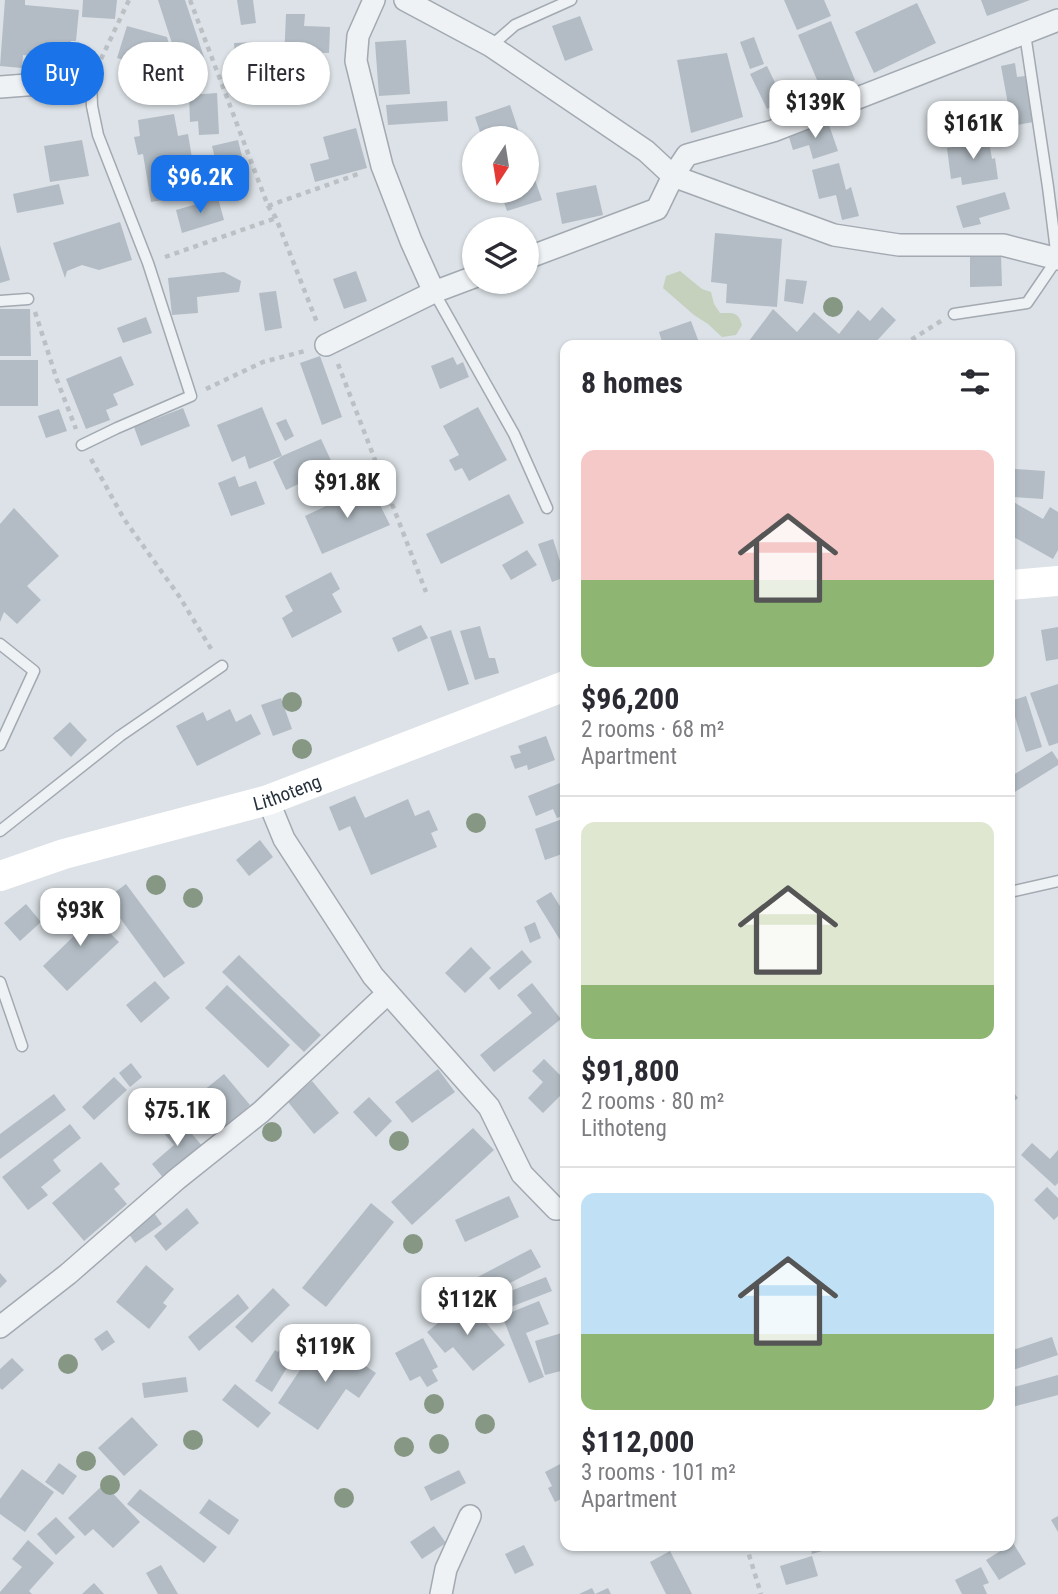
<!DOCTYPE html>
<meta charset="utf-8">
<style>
:root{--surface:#fff;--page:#f2f2f3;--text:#2b2b33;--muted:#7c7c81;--line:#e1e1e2;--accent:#1a73e8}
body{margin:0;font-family:"Roboto Condensed",sans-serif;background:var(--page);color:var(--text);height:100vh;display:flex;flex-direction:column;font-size:26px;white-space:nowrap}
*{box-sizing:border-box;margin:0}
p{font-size:23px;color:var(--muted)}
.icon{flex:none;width:38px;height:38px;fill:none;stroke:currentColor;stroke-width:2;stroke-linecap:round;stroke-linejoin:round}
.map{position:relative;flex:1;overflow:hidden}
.panel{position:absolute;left:560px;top:340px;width:455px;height:1211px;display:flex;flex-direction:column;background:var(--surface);border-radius:14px;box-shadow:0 2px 5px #0004}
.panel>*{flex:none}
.top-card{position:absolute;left:21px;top:42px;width:434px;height:63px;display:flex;gap:14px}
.needle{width:46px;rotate:192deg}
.controls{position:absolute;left:462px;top:126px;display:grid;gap:14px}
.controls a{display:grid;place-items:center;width:77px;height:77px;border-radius:50%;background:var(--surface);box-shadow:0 2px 5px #0004;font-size:35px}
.price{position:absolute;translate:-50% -60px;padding:0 16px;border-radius:14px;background:#fff;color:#222;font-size:23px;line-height:46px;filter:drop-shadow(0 2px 4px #0008)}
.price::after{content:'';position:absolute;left:50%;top:42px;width:21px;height:16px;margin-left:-10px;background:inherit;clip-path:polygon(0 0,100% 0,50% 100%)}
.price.on{background:var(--accent);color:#fff}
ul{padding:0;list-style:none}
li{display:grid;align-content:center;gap:14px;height:371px;padding:0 21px}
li+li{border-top:2px solid var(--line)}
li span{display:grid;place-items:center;height:217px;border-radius:14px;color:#555}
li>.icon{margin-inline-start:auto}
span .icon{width:126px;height:126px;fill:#fffc;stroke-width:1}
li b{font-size:30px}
h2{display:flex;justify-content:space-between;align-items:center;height:84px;padding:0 21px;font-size:30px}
.tag{padding:0 24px;border-radius:32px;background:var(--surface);box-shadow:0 2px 5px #0004;font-size:24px;line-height:63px}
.tag.on{background:var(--accent);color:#fff}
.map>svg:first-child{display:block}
.green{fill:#c5d1bd}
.building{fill:#b3bcc4}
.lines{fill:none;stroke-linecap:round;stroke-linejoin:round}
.service-casing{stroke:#a2a9b1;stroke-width:13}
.minor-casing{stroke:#a2a9b1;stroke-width:24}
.path{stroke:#bbc0c5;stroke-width:4.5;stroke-dasharray:5 5;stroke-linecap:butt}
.service{stroke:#eff2f5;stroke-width:10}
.minor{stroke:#eff2f5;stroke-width:21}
.secondary{stroke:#fff;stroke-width:30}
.tree{fill:#869784}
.labels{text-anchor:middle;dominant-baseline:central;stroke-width:5;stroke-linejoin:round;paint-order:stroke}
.street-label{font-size:19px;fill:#26313d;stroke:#ebf0f4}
</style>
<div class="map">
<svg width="1058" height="1594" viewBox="0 0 1058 1594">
<rect width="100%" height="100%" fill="#dce2e7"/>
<path class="green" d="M680,271L702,289L711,292L714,304L720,313C733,313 738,311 742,325L736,335L722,337L708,324L694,315L663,288L666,276Z"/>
<path class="building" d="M5,0H25V5L79,10L76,41H71L69,59L23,55L22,68L0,66Z
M83,0H117L115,19L82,17Z
M158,0H185L204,57L179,65Z
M237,0H253L256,23L241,25Z
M784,0H824L831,16L797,30Z
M981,0H1030L987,16Z
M917,3L936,43L874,73L855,32Z
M286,14H305L304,26L330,27L329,53L301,52L300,61L284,60Z
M580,16L593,50L565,61L552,26Z
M831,21L855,80L823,94L798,35Z
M127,26L167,37L171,51L164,72L117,58Z
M754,37L764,64L750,69L740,42Z
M406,40L410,94L379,96L375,42Z
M255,42L256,57H235L234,43Z
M727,53L743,117L691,133L677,60Z
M1015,63L1017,77L1025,76L1033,122L1012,126L1001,66Z
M767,66L784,101L767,109L750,74Z
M217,93L219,134L199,135L198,121L190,122L189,95Z
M447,101L448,121L388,125L386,105Z
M510,105L521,138H482L475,117Z
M174,114L178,136L188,134L192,158L180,160L181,166L199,163L203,187L186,189L188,196L151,202L143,154L138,155L134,137L140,136L138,120Z
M828,122L838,151L813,159L809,145L793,150L788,134Z
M356,128L367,168L315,182L310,164L329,159L323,137Z
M988,135L992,159L995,158L998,179L962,185L961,177L951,179L947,148L965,145L964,138Z
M82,140L89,176L50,182L44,146Z
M238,140L248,181L222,187L212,146Z
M527,157L542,200L507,211L500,191H527Z
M839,163L846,190L851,187L859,216L842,220L836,195L819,199L812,170Z
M59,184L64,204L17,213L13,194Z
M596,185L603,215L562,224L556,193Z
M1005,192L1010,209L979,218L981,224L963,228L956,206Z
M218,198L224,220L182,233L176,210Z
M120,222L132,260L99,270L82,265L67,271L65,278L53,243Z
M715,233L782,239L777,307L726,303L727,284L711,282Z
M0,245L10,280L0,283Z
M1001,255L1002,286L970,287V256Z
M356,271L367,301L344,309L333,279Z
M224,272L241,281L239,292L197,297L198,313L172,315L168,278Z
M786,279L807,281L803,304L784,301Z
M276,291L282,328L265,331L259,293Z
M882,307L896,320L873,345H862L857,340L853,345H837L832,340L829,345H793L791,342L788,345H753L749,341L773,309L797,332L814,312L839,334L858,310L870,321Z
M0,309H30L31,356H0Z
M146,317L152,333L123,343L117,328Z
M691,321L700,345H663L659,332Z
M121,356L134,385L113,394L118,405L106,410L110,420L86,429L66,379Z
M320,356L342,417L322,425L300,363Z
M453,357L457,365L463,362L469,377L440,389L431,366Z
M0,360H38V406H0Z
M262,407L282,456L249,469L245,456L232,462L217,425Z
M478,407L507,460L469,481L462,468L455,471L449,460L459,455L443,426Z
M183,408L190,426L141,446L134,427Z
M59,409L67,431L46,438L38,416Z
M286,419L294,436L285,441L276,423Z
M321,439L334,467L286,490L273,462L282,456Z
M1015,469L1045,471L1043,499L1014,497Z
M235,476L239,487L256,481L265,504L231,516L218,483Z
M370,485L390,525L322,554L305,516Z
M509,494L524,523L441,564L426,534Z
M1010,500L1043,519L1050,507L1058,512V550L1053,559L1010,535Z
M14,508L59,556L27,586L41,600L17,624L4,612L0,622V524Z
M553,539L565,577L552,582L538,544Z
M527,550L537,565L511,580L502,565Z
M331,572L340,589L332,594L342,612L292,638L282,618L293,611L285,596Z
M421,625L428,638L398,652L392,638Z
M480,626L489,658H495L499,673L475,680L460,631Z
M1058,627V659L1046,661L1041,630Z
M451,630L469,684L448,691L430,637Z
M1058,684V743L1049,746L1030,693Z
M1026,696L1042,747L1026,752L1010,701Z
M281,698L292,729L273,736L261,705Z
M230,709L236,722L251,714L261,734L197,766L176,726L203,712L207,721Z
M70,722L87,740L71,757L53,738Z
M546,736L555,760L528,770L527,765L515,769L510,756L521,753L518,746Z
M1052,751L1058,760V765L1013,793L1010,788V777Z
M565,781V815L557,818L553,809L536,816L528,796Z
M355,796L365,818L408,799L415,816L429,810L438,830L431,833L437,847L371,875L350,826L339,831L329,807Z
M565,818V853L545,860L535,829Z
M260,840L273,857L249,876L236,860Z
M1010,864L1015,879L1010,881Z
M126,884L185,963L164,978L106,899Z
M551,892L565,914V948L536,901Z
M80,903L119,942L67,991L43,966L77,933L63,919Z
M26,904L41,922L20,941L4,923Z
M535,922L541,938L530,943L524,927Z
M471,947L491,968L465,993L445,973Z
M522,950L532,962L499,990L489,978Z
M239,955L321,1035L304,1052L222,972Z
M155,981L170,998L141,1023L126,1005Z
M532,983L561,1019L494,1072L480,1055L532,1013L517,995Z
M227,985L290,1045L268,1068L205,1008Z
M544,1059L565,1080V1091L543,1113L528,1098L543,1082L532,1071Z
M131,1063L142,1077L130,1087L119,1073Z
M438,1069L455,1092L412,1123L395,1102Z
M224,1074L250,1105L219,1132L192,1100Z
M114,1077L127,1090L94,1120L82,1107Z
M312,1081L339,1113L314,1134L288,1102Z
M1010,1088L1018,1098L1010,1104Z
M152,1091L168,1109L147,1128L131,1110Z
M54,1094L66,1110L0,1159V1134Z
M369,1097L392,1121L376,1137L353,1112Z
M177,1116L203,1147L165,1180L152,1164L174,1145L161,1130Z
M70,1124L81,1138L53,1160L61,1171L41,1187L48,1195L28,1210L2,1177Z
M473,1128L494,1150L412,1225L391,1202Z
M1032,1143L1050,1159L1058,1150V1183L1055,1186L1021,1155Z
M101,1162L120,1184L114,1189L127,1204L84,1241L52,1203Z
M1047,1187L1058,1198V1216L1054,1220L1034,1200Z
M509,1196L519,1217L465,1242L455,1220Z
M371,1203L394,1222L326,1307L302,1288Z
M187,1208L199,1223L166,1251L154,1236Z
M154,1213L162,1224L135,1243L127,1231Z
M531,1249L541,1267L481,1298L472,1280Z
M146,1265L174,1289L163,1303L167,1306L149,1329L116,1302Z
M0,1273L7,1281L0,1288Z
M546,1277L552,1291L500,1311L495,1297Z
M273,1288L290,1305L252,1343L235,1327Z
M238,1294L249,1308L199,1351L188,1337Z
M539,1301L549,1324L526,1333L544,1377L529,1383L502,1316Z
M471,1305L505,1345L473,1371L453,1347L445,1353L427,1332L453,1311L457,1316Z
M107,1330L115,1342L102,1351L94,1339Z
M565,1332V1370L545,1375L535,1341Z
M1052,1337L1058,1355L1010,1371V1351Z
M423,1338L438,1367L432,1370L438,1381L427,1387L420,1376L410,1381L395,1353Z
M330,1342L376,1373L359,1398L346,1389L318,1430L278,1403L318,1343L325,1349Z
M283,1345L293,1351L288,1359L291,1361L272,1392L255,1381L275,1350L278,1352Z
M12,1358L24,1370L2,1390L0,1388V1369Z
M1058,1375V1395L1012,1407L1010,1399V1388Z
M186,1377L188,1392L144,1398L142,1383Z
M235,1384L271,1413L258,1428L222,1400Z
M132,1417L158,1445L124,1476L98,1448Z
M564,1462L565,1497L555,1502L548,1488L552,1486L545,1472Z
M59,1463L77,1476L63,1495L45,1482Z
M22,1469L54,1492L25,1532L0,1514V1499Z
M459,1470L466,1483L431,1501L424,1487Z
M104,1484L140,1522L113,1548L93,1529L85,1536L68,1518Z
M140,1489L217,1547L204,1563L127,1504Z
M209,1499L239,1520L229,1535L199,1513Z
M1058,1516V1532L1051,1520Z
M56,1517L75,1537L56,1555L37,1534Z
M434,1526L446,1543L422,1559L410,1542Z
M28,1540L54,1563L29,1591L32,1594H0V1592L22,1567L12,1559Z
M1013,1543L1026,1564L999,1580L986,1560Z
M524,1545L534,1565L515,1574L505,1554Z
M810,1545H839V1546L812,1554Z
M670,1551L692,1594H666L650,1562Z
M812,1556L818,1576L786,1585L780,1566Z
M161,1565L178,1594H158L146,1573Z
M981,1567L989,1583L983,1585L987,1594H962L955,1580Z
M94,1583L104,1594H82Z
M592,1588L595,1594L608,1588L611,1594H579Z"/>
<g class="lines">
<defs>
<path id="service" d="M491,46L515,25L571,0
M434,292L514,434L547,508
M0,301L28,299
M954,314L1027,303L1057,259L1048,187L1025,34
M82,445L117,428L191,396L148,263L98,135L92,106L91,80
M0,644L34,671L0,745
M0,831L120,736L222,666
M1010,892L1058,881
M0,982L22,1046"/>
<path id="minor" d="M374,0L358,36L356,61L382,166L411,241L434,292
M405,0L491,46L646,151L673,176L834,235L899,245H1003L1058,259
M0,87L91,80
M527,258L657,209L673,176L687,155L773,131L1058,20
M326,345L434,292L474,277
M268,800L284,839L373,976L489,1107L522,1174L556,1209L565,1208
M0,1327L68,1274L177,1179L261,1112L388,993
M441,1594L446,1569L470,1516"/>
</defs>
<use href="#service" class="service-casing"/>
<use href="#minor" class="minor-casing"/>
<path class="path" d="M190,0L268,206L276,218L318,325
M101,59L129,0
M268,206L361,173
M165,257L276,218
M35,312L57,380L76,429
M903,345L941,321
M338,364L426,592
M206,389L263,362L305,351
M91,459L124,519L179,596L213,652
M746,1545L761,1594"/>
<use href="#service" class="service"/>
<use href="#minor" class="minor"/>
<g class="secondary">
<path d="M1010,585L1058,581"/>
<path id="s1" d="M0,876L64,854L268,800L565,686"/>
</g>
</g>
<g class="tree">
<circle cx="833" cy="307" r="10"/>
<circle cx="292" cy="702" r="10"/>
<circle cx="302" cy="749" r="10"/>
<circle cx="476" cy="823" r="10"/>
<circle cx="156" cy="885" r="10"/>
<circle cx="193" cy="898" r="10"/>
<circle cx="272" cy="1132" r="10"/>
<circle cx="399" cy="1141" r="10"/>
<circle cx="413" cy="1244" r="10"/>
<circle cx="68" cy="1364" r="10"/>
<circle cx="434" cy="1404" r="10"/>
<circle cx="485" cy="1424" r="10"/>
<circle cx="193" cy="1440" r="10"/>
<circle cx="439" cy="1444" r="10"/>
<circle cx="404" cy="1447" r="10"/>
<circle cx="86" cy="1461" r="10"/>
<circle cx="110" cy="1485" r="10"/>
<circle cx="344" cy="1498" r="10"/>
</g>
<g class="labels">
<g class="street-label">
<text stroke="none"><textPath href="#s1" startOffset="299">Lithoteng</textPath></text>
</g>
</g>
</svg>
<div class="controls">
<a><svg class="needle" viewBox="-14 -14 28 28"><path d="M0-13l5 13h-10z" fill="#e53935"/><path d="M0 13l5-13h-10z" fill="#7c7c81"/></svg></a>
<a><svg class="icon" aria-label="layers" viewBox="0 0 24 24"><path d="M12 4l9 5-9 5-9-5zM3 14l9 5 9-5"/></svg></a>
</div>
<b class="price" style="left:815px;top:140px">$139K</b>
<b class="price" style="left:973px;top:161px">$161K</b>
<b class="price on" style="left:200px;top:215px">$96.2K</b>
<b class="price" style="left:347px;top:520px">$91.8K</b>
<b class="price" style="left:80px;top:948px">$93K</b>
<b class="price" style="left:177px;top:1148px">$75.1K</b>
<b class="price" style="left:467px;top:1337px">$112K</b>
<b class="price" style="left:325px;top:1384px">$119K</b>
<div class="top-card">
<a class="tag on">Buy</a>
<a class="tag">Rent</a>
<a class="tag">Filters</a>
</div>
<section class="panel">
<h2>8 homes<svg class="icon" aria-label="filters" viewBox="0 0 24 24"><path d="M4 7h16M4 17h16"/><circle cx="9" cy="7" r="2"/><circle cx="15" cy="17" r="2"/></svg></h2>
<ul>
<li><span style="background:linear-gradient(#f6c9c9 60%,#8fb573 0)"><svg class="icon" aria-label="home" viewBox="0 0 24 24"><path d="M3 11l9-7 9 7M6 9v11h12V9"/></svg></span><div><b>$96,200</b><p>2 rooms · 68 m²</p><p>Apartment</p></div></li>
<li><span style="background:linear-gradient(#dfe7d0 75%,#8fb573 0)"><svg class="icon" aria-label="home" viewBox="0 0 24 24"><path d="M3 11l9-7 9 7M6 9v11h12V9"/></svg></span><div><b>$91,800</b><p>2 rooms · 80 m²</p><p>Lithoteng</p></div></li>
<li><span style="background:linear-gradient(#bfe0f5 65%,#8fb573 0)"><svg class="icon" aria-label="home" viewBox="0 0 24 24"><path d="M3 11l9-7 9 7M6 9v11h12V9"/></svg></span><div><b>$112,000</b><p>3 rooms · 101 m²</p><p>Apartment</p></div></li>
</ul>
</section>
</div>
